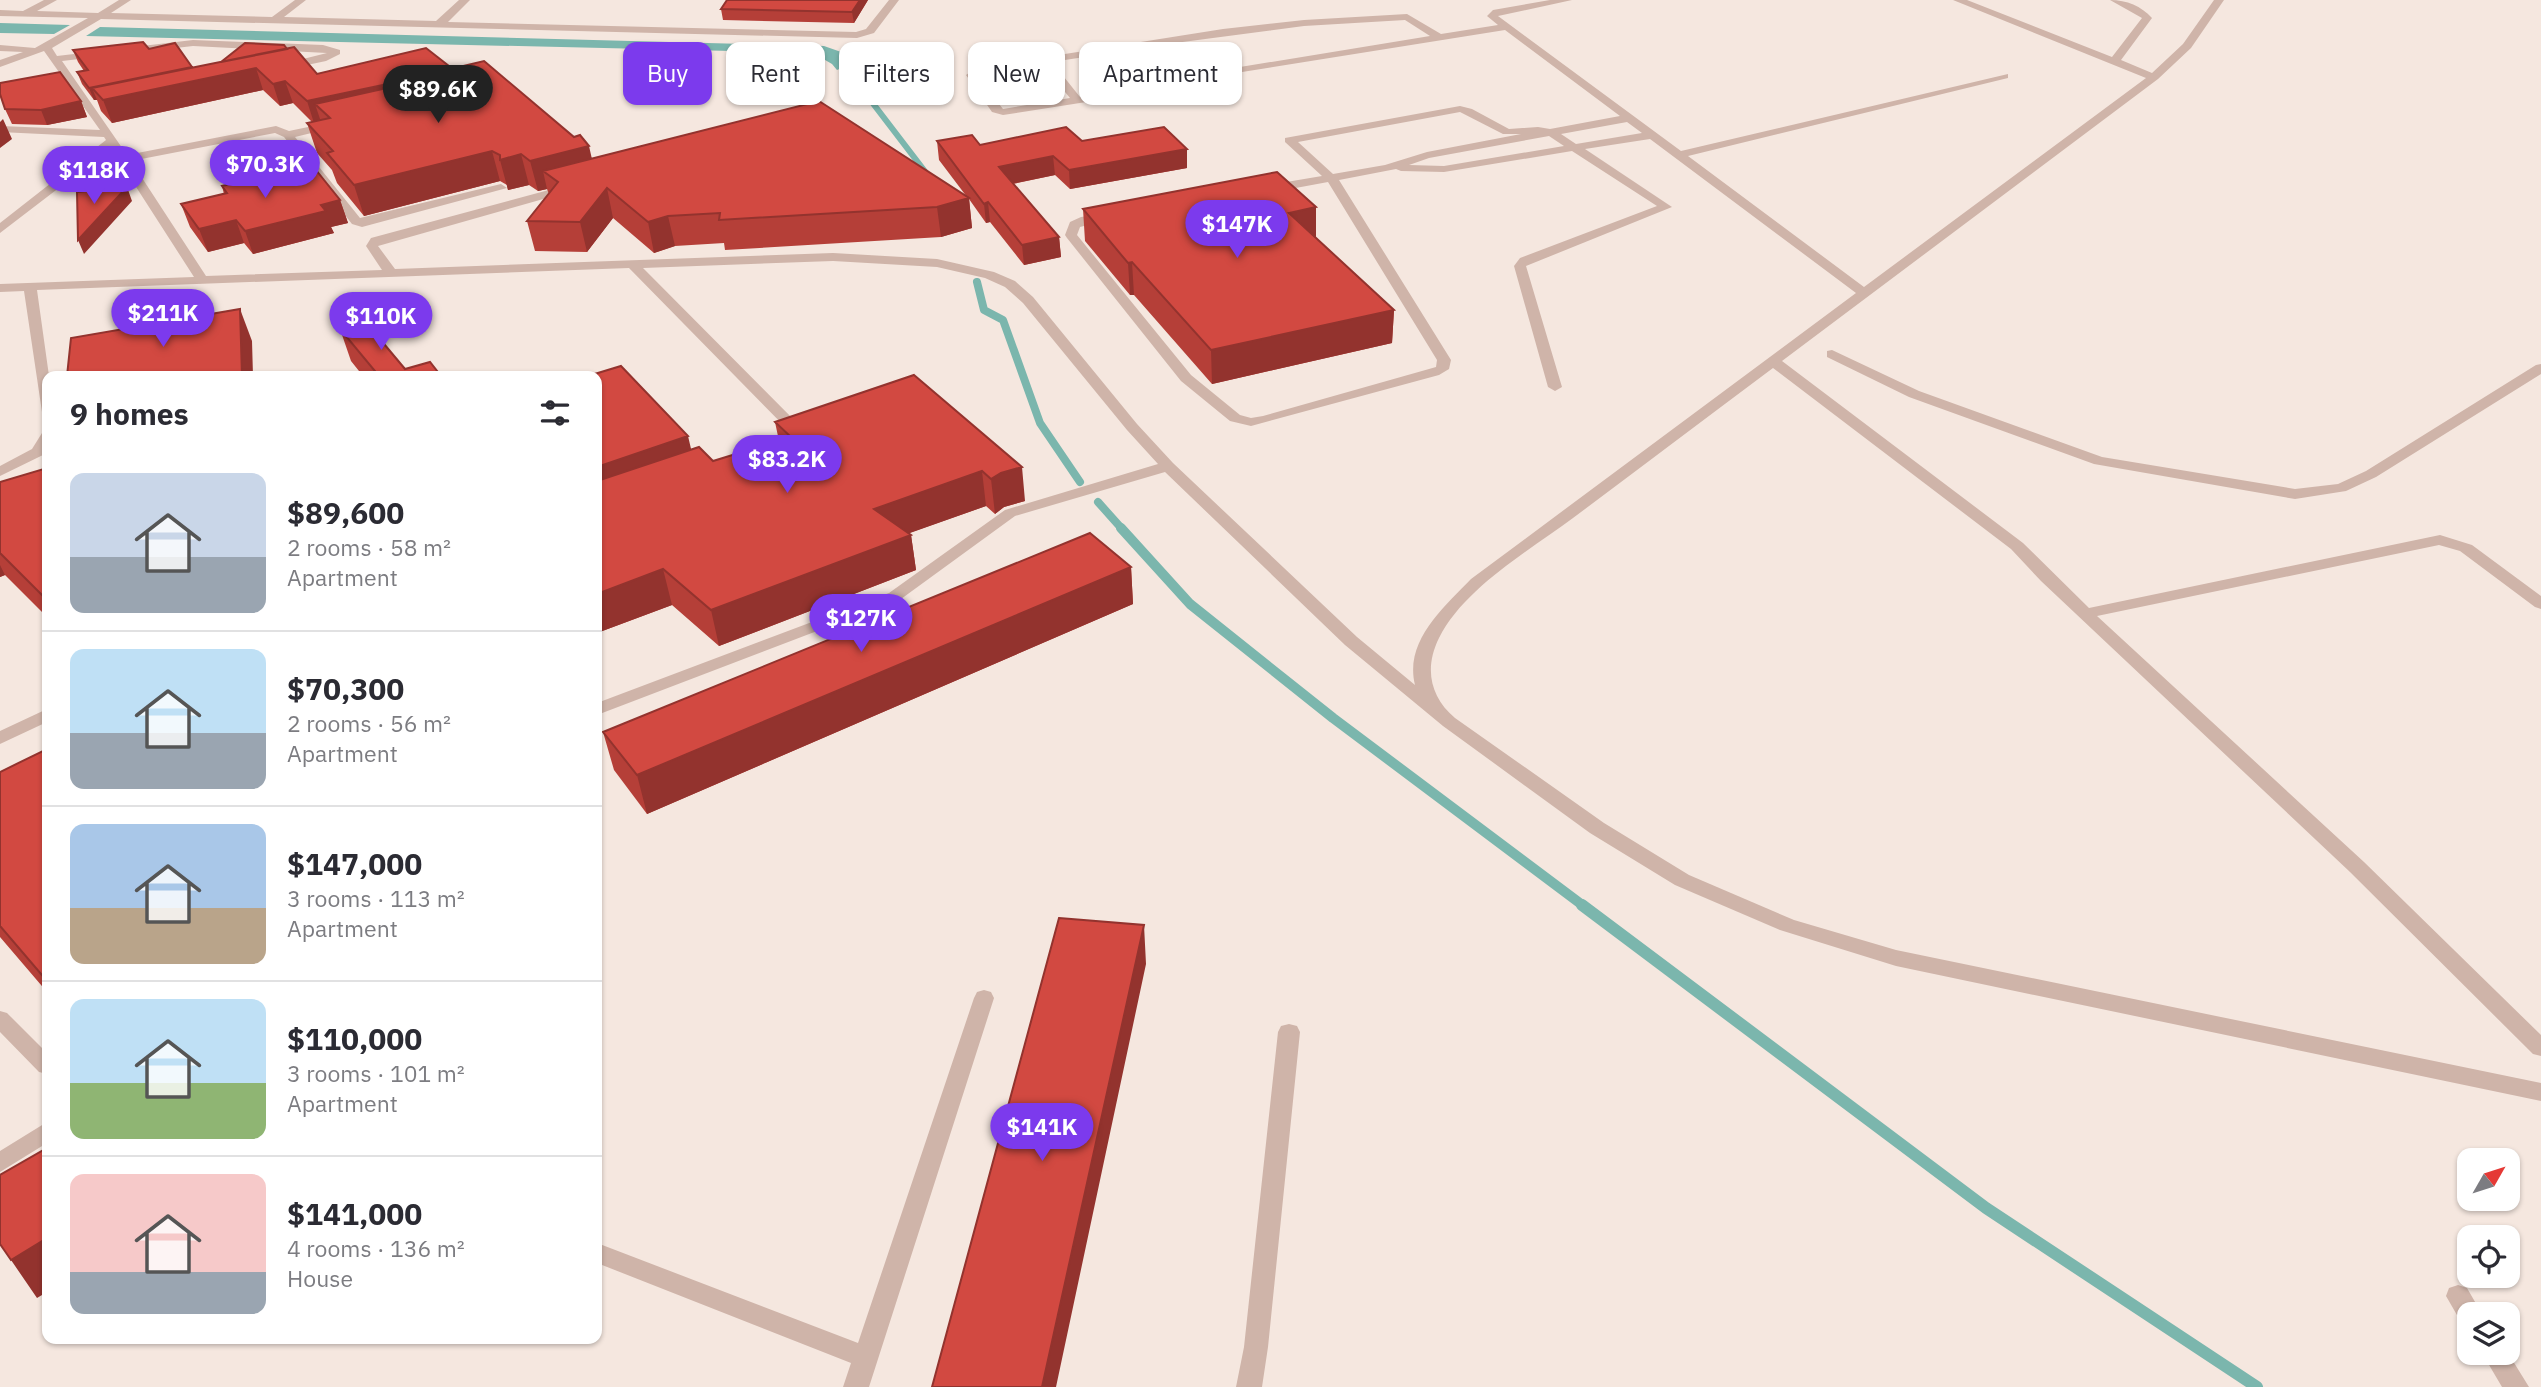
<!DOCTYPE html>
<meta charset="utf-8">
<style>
:root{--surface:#fff;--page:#f7f7f7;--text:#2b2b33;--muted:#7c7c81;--line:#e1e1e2;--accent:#7c3aed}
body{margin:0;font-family:"IBM Plex Sans",sans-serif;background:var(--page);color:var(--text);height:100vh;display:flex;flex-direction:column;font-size:26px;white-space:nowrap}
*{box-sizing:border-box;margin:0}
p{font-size:23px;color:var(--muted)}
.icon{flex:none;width:38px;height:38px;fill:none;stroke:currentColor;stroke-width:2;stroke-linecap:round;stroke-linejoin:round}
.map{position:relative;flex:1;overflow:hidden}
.panel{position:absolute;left:42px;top:371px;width:560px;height:973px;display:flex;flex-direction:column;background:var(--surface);border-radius:14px;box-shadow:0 2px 5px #0004}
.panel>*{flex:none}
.guide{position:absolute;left:623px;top:42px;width:665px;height:63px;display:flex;gap:14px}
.needle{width:46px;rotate:51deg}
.buttons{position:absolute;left:2457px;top:1148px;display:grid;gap:14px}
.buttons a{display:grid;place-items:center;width:63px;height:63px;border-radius:14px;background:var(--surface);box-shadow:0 2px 5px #0004;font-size:35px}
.price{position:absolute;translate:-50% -60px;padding:0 16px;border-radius:24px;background:var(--accent);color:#fff;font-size:23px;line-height:46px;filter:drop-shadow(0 2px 4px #0008)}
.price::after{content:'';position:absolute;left:50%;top:42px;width:21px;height:16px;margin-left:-10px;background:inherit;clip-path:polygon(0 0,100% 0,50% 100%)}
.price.active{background:#222;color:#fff}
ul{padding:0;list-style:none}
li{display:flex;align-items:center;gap:21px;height:175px;padding:0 28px}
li+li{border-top:2px solid var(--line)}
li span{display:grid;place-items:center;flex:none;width:196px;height:140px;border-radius:14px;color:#555}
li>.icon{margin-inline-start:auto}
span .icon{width:84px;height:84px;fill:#fffc;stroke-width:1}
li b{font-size:30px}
h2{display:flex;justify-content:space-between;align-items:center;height:84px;padding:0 28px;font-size:30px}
.pill{padding:0 24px;border-radius:14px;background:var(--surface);box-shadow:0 2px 5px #0004;font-size:24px;line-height:63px}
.pill.active{background:var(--accent);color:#fff}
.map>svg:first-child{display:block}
.water{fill:#7bb6ad}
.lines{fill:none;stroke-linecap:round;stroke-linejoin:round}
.stream-far3{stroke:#7bb6ad;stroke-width:6}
.stream-far2{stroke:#7bb6ad;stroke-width:8}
.stream-far1{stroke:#7bb6ad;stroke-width:10}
.stream{stroke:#7bb6ad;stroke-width:12}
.minor{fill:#cfb4a9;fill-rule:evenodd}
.wall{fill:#b53f38}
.shaded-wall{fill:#93332e}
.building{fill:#d24941;stroke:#93332e;stroke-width:2}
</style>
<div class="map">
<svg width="2541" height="1387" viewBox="0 0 2541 1387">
<rect width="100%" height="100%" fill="#f5e7df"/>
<path class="water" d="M0,23L70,25L54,34L0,33Z
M100,27L824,46L844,53L861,73L844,67L837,70L832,64L813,53L86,36Z"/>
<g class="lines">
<path class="stream-far3" d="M839,59L930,178"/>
<path class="stream-far2" d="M977,282L984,310L1003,320L1040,423L1080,482
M1098,502L1123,530"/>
<path class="stream-far1" d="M1121,528L1190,604L1333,718L1585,907"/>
<path class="stream" d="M1582,905L1986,1208L2257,1387"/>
<path class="minor" d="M44,0H57L37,11L98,13L119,0H131L111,13L272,17L295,0H306L284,17L436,21L459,0H470L448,22L856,32L866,29L889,0H899L874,33L857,38L101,19L52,48L57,56L193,40L323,45L340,50V54L326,61L283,70L278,67L279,65L327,53L193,46L62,61L127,155L276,126L289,131L332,122L338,125L336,127L295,137L360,218L501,184L507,188L362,227L352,224L284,137L275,133L131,161L206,276L382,270L366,246L371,238L571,184L577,188L575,190L378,246L395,269L833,253L937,259L994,272L1015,281L1033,297L1137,424L1173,463L1357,637L1415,685C1404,641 1444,607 1471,579L1856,293L1650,139L1585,149L1672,207L1526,266L1562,387L1555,391L1548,387L1514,266L1520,258L1657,206L1572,151L1444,172L1401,171L1396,169L1339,180L1451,360L1449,369L1439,375L1251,426L1230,421L1181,381L1067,238L1065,235L1070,222L1081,217L1111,213V219L1080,227L1077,235L1191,375L1240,415L1251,418L1263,416L1429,369L1436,367L1437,360L1328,182L1269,193L1263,189L1269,185L1322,176L1285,142V138L1460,106L1472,109L1509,129L1538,127L1550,129L1620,116L1505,30L1198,79L1131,95L1003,115L992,112L966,75L976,68L1223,29L1304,20L1407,14L1441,34L1498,25L1487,16L1493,10L1550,0H1572L1498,16L1681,151L2008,74V78L1688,156L1864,287L2146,78L1953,0H1967L2112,57L2142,18L2110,0C2127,0 2141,6 2152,18L2121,60L2152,73L2183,44L2214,0H2224L2191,48L2158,79L1782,361L2023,543L2089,608L2440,535L2472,545L2541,596V609L2535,607L2460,551L2439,545L2097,616L2364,862L2541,1035V1056L2533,1054L2350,872L2041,581L2011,549L1773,368C1706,418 1640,468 1573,518C1530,550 1464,588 1439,638C1424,668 1430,697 1455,718L1604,823L1689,875L1794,920L1896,950L2541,1083V1101L1896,966L1780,930L1675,885L1590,833L1443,726L1345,645L1165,472L1015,516L901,599L597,715V703L889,593L1005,510L1158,464L1127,430L1023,303L1005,287L985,278L937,267L833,261L643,268L806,432L808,435L801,439L796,438L629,268L37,290L49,376H47V413L42,412L24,291L0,292V284L194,277L111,148L0,233V223L106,140L104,137L0,132V126L100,130L44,51L0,67V60L23,52L0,51V45L35,48L88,18L0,16V10L23,11ZM1405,20L1430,36L1179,77L1152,46L1304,26ZM1143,48L1170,79L1133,88L1101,54ZM1091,56L1123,90L1080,97L1052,62ZM1042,64L1070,98L1003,109L977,76ZM1460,112L1503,134H1521L1427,152L1385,165L1333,174L1298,142ZM1627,122L1642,133L1576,144L1561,134ZM1549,136L1564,146L1444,166L1409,165L1429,158Z
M1832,350L1919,391L2102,457L2295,489L2338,484L2366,471L2536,365L2541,364V374L2376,477L2346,491L2295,499L2094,464L1909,397L1827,357V351Z
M47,432V449L43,455L0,476V466L32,449L42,433Z
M47,709V722L0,744V731Z
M984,990L991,992L994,998L869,1387H843L851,1363L597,1263V1243L858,1343L974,998L977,992Z
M0,1011L7,1013L47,1053V1074L39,1072L0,1032Z
M1289,1024L1297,1026L1300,1032L1268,1347L1262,1387H1236L1244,1347L1278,1032L1281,1026Z
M47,1122V1143L0,1172V1151Z
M2458,1285L2467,1288L2482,1314H2469V1325L2461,1322L2446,1296L2449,1288Z
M2482,1353H2508L2529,1387H2502Z"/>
</g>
<path class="wall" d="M868,0L854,23L723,20L721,9Z
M149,49L192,68L287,49L317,74L454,70L455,73L463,71L464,70L463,66L592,158L967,197L939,160L937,141L980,145L1082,141L1187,168L1070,189L1055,175L1013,184L1059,237L1061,257L1024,265L990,222L986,223L969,199L972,228L941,237L725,250L724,243L675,246L654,253L613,218L587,252L535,251L527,221L549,194L547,189L538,191L529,185L508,190L507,185L500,181L364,216L337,183L332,170L317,153L307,123L312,122L293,103L280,106L263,90L112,123L101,111L97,100H94L82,84L77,72L84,71L78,62L73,50Z
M81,101L87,117L47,125L12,124L5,109Z
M222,186L340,200L348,223L331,227L334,233L253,254L244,243L208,252L190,227L181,204L224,194Z
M1083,209L1316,238L1394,310L1392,343L1212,384L1134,295H1130L1085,241Z
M340,329L405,369L441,376H363L351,361Z
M914,375L1025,501L1004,507L995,514L986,506L909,533L911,535L916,570L719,646L672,605L597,633L692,450L713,461L779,441L775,422Z
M47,468V617L5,575L0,577V482Z
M1131,567L1133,604L647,814L614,770L603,732Z
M47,749V992L0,937V772Z"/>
<path class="shaded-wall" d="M860,0H868L854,23L852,12Z
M192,67L92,88L97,100H94L89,88Z
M256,68L263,90L112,123L103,100Z
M454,70L460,92L330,118L315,104L321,122L314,123L307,101Z
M285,81L293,103L280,106L273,84Z
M81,101L87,117L47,125L41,110Z
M3,119L12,139L0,148V122Z
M589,146L596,177L543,171L547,189L538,191L530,161Z
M1187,149V168L1070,189L1069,170Z
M492,151L500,181L364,216L354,185Z
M521,154L529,185L508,190L500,160Z
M1053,156L1055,175L1001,186L999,167Z
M127,187L132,201L84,254L78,240Z
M607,188L613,218L587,252L580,222Z
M969,198L972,228L941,237L937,207Z
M340,200L348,223L331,227L334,233L253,254L245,231L321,205Z
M988,202L990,222L986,223L984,204Z
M1316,207V239L1289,213Z
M668,216L675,246L654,253L648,222Z
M236,220L244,243L208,252L199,229Z
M1059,237L1061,257L1024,265L1022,245Z
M1132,262L1134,295H1130L1128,263Z
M240,309L252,341L253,376H242Z
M1394,310L1392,343L1212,384L1211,350Z
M688,436L696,470L597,504V467Z
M1022,467L1025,501L1004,507L995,514L991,479L1001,473Z
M982,471L986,506L879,544L874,509Z
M911,535L916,570L719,646L711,610Z
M0,565L5,575L0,577Z
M1131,567L1133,604L647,814L637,775Z
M663,569L672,605L597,633V594Z
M1144,925L1146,964L1056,1387H1042Z
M47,1238V1292L37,1298L11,1260Z"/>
<path class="building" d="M727,0H860L852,12L721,9Z
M143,42L149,49L175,43L192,67L89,88L77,72L88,70L73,50Z
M245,43L284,45L287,49L221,62Z
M294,47L317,74L426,48L454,70L307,101L285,81L273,84L256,68L103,100L92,88Z
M484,61L574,137L580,135L589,146L530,161L521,154L500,160V155L492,151L354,185L327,153L333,151L307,123L330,118L315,104L463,71L465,68L463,66Z
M60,72L81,101L41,110L5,109L0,94V83Z
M819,101L969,198L937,207L719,220L720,213L668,216L648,222L607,188L580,222L527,221L558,182L543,171Z
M1066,127L1082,141L1164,127L1187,149L1069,170L1053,156L999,167L1059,237L1022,245L988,202L984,204L937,141L972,135L980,145Z
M312,165L340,200L321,205L326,211L245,231L236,220L199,229L181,204L227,193L222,186Z
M1277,172L1316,207L1289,213L1394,310L1211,350L1132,262L1128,263L1083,209Z
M127,187L78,240L77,192Z
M240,309L242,376H67L71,338Z
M359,314L405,369L430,362L441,376H379L340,329Z
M621,366L688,436L597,467V376H588Z
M914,375L1022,467L1001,473L991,479L982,471L874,509L911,535L711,610L663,569L597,594V481L699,447L713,461L791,437L775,422Z
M47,468V600L0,553V482Z
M1090,533L1131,567L637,775L603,732Z
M47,749V981L0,926V772Z
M1059,918L1144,925L1042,1387H932Z
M47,1148V1238L11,1260L0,1244V1175Z"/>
</svg>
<div class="buttons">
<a><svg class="needle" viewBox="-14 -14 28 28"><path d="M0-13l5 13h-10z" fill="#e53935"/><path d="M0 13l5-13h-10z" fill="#7c7c81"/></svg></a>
<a><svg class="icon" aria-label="locate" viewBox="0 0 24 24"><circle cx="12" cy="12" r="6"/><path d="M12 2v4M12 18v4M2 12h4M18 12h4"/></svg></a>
<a><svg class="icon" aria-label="layers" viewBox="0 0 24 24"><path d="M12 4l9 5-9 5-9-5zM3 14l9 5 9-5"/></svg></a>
</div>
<b class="price active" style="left:438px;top:125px">$89.6K</b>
<b class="price" style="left:265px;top:200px">$70.3K</b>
<b class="price" style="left:94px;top:206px">$118K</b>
<b class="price" style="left:1237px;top:260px">$147K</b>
<b class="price" style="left:163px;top:349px">$211K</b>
<b class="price" style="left:381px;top:352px">$110K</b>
<b class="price" style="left:787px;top:495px">$83.2K</b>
<b class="price" style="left:861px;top:654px">$127K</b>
<b class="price" style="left:1042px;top:1163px">$141K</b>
<div class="guide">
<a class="pill active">Buy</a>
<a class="pill">Rent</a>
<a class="pill">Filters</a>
<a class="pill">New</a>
<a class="pill">Apartment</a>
</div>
<section class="panel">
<h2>9 homes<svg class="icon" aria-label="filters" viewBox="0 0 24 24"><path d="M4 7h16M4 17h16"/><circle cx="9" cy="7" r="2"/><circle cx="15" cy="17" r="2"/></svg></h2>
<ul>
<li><span style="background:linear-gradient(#c9d6e8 60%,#9aa5b1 0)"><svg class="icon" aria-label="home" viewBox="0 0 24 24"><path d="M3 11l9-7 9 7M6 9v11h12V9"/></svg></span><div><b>$89,600</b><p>2 rooms · 58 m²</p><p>Apartment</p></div></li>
<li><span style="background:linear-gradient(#bfe0f5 60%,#9aa5b1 0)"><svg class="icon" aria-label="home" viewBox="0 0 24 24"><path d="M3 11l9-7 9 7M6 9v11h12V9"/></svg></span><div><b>$70,300</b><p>2 rooms · 56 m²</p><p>Apartment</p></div></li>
<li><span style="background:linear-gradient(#a9c7e8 60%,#b9a48a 0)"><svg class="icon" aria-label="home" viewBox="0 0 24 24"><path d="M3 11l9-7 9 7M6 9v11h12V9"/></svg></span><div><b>$147,000</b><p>3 rooms · 113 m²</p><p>Apartment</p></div></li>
<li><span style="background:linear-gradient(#bfe0f5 60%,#8fb573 0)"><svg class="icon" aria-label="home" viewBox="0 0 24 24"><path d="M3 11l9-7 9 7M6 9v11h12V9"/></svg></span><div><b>$110,000</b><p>3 rooms · 101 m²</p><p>Apartment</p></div></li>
<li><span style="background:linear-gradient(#f6c9c9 70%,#9aa5b1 0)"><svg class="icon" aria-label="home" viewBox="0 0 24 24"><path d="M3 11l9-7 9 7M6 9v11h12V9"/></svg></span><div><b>$141,000</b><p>4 rooms · 136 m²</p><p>House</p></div></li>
</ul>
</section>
</div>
